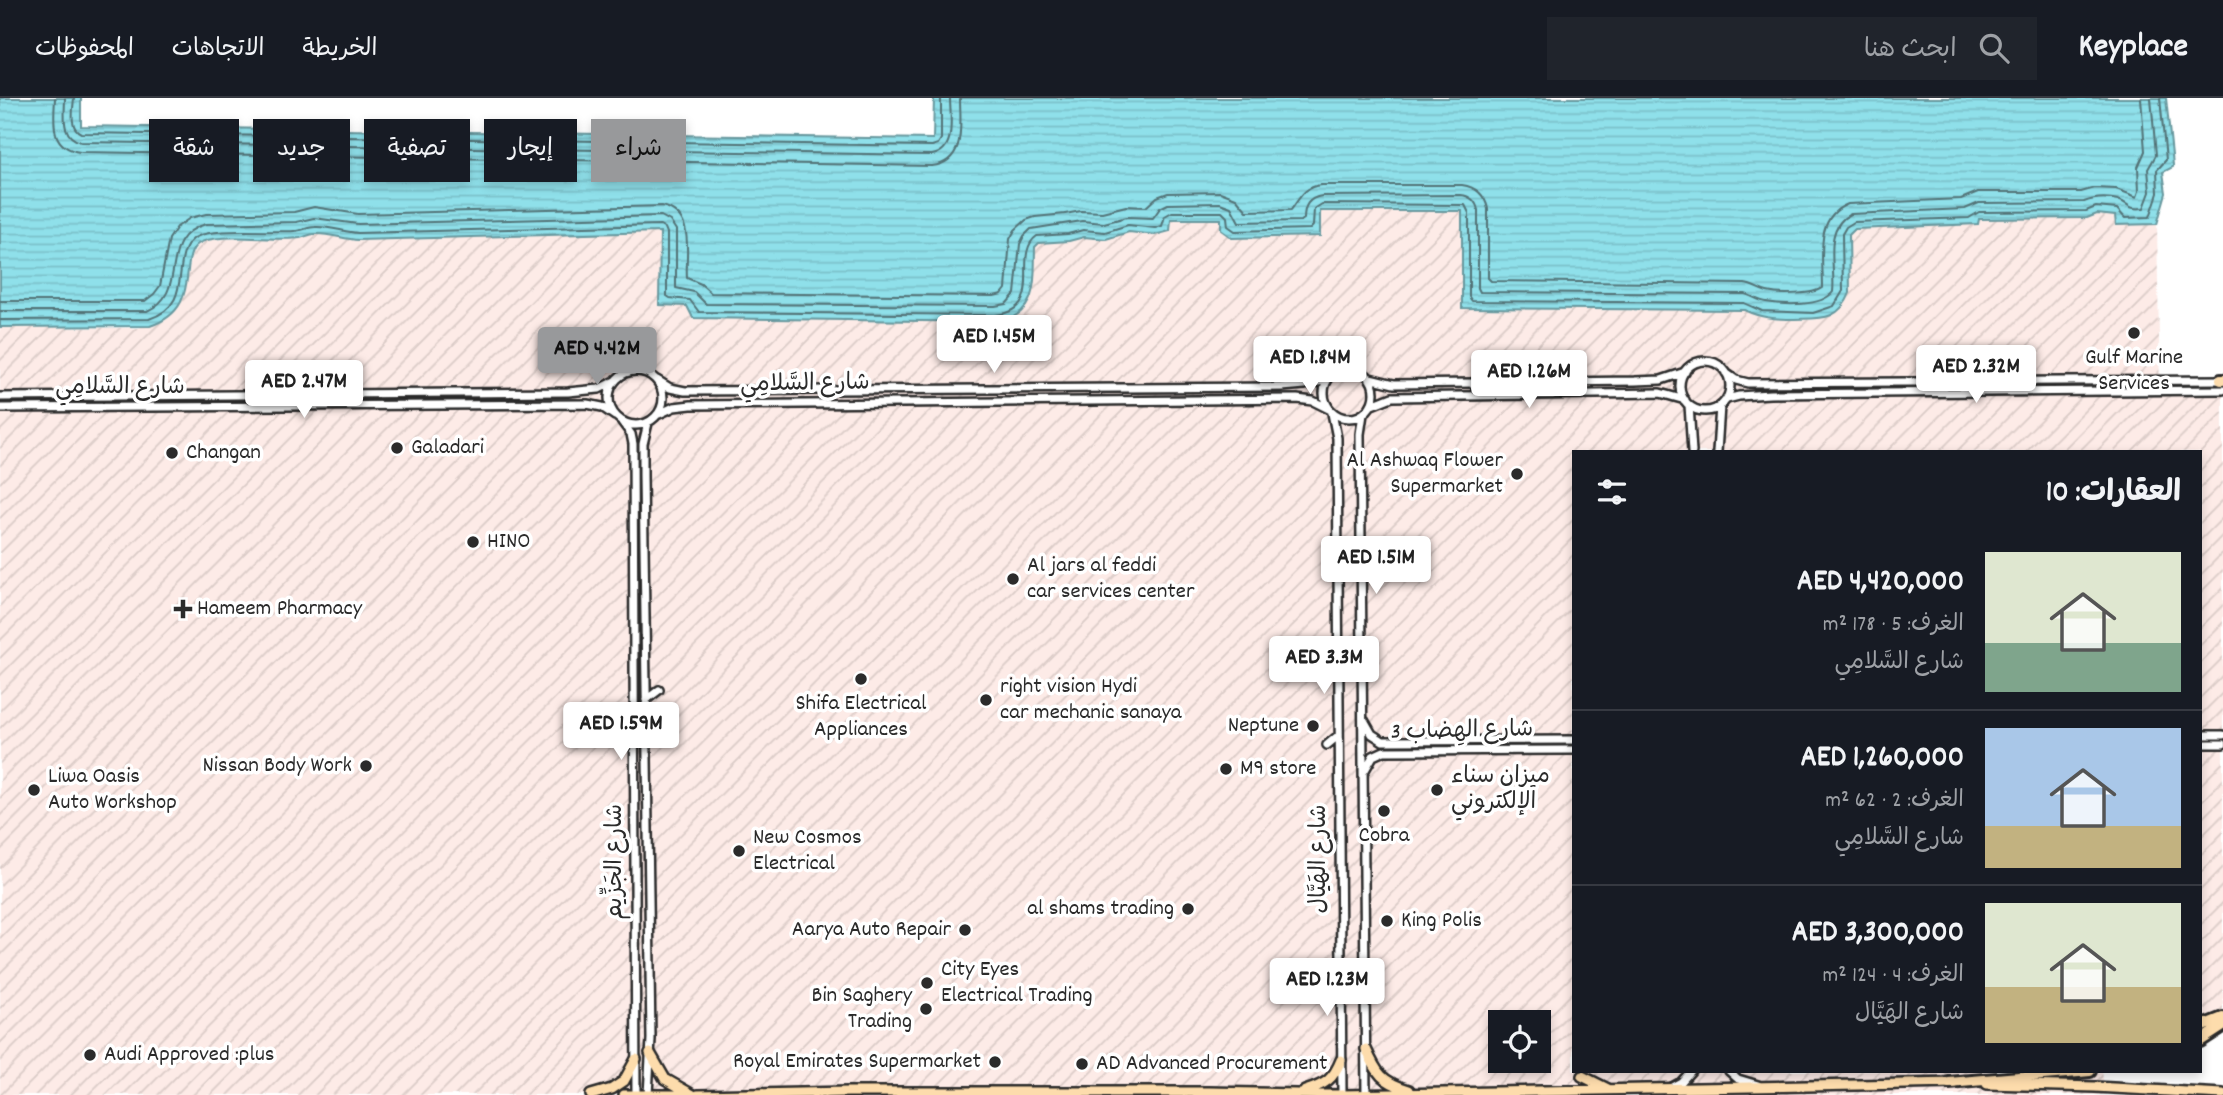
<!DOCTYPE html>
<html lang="ar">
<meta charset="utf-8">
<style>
:root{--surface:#171b24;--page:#20242c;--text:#f1f3f6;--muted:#9ea1a6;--line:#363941;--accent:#98999b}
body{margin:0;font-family:Dekko,"Playpen Sans Arabic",sans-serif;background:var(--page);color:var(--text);direction:rtl;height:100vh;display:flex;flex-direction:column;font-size:26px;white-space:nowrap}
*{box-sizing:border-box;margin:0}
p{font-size:23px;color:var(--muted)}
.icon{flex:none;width:38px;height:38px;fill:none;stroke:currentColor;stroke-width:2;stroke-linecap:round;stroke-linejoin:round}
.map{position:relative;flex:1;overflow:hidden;direction:ltr}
.drawer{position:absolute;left:1572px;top:352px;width:630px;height:623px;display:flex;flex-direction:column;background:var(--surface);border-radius:0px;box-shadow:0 4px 10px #0003;direction:rtl}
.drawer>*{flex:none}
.top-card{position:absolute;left:21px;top:21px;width:665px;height:63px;direction:rtl;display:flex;gap:14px}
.controls{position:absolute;left:1488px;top:912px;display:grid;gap:14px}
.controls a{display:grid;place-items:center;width:63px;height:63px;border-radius:0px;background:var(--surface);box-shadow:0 4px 10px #0003;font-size:35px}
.price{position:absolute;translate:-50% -60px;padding:0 16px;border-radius:7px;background:#fff;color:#222;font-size:23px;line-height:46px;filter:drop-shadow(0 2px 4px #0008)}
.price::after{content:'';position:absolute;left:50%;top:42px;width:21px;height:16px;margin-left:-10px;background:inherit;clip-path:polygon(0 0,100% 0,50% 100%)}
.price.on{background:var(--accent);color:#111}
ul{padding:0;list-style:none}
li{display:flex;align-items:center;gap:21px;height:175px;padding:0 21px}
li+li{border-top:2px solid var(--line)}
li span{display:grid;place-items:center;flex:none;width:196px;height:140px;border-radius:0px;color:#555}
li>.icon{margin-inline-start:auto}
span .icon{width:84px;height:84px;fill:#fffc;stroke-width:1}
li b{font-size:30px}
h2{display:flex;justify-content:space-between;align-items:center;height:84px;padding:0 21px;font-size:30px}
.tag{padding:0 24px;border-radius:0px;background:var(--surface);box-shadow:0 4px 10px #0003;font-size:24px;line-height:63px}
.tag.on{background:var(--accent);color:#111}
header{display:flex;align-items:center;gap:42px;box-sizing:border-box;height:98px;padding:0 35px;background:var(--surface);border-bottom:2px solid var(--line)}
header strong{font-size:33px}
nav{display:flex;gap:38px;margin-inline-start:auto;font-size:24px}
.search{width:490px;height:63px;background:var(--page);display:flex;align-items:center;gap:18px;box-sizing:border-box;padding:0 24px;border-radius:0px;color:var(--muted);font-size:26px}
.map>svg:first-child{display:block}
.industrial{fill:url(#industrial-furrows);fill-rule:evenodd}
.water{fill:url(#water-rules);stroke:#67989e;stroke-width:2}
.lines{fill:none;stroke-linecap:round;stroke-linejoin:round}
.shore{stroke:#537377;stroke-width:2}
.minor-casing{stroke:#2b2b2b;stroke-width:12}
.major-casing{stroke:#2b2b2b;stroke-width:14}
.highway-casing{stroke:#2b2b2b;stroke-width:16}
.minor{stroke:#fff;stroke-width:7}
.major{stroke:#fddcac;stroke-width:9}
.highway{stroke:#fddcac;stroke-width:10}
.poi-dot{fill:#2b2b2b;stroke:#fff;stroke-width:2.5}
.labels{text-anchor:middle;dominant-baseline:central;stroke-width:7;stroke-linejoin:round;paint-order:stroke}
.poi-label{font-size:23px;fill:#2b2b2b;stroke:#fff;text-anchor:start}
.street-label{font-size:23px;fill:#2b2b2b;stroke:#fff}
</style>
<header>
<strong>Keyplace</strong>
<div class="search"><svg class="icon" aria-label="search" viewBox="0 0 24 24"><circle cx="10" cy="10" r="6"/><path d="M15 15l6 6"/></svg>ابحث هنا</div>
<nav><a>الخريطة</a><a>الاتجاهات</a><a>المحفوظات</a></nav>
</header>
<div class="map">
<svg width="2223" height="997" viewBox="0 0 2223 997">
<defs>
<pattern id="industrial-furrows" width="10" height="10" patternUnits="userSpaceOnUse" patternTransform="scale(1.75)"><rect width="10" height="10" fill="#fdebe7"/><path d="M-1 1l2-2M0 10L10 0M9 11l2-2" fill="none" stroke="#d9cac6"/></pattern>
<pattern id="water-rules" width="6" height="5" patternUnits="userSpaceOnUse" patternTransform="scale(1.75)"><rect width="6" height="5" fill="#8fe0ea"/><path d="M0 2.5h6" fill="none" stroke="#7cc0c9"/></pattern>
</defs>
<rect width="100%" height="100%" fill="#fff"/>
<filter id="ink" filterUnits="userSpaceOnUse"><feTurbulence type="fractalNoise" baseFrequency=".0143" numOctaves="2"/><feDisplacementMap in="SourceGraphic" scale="14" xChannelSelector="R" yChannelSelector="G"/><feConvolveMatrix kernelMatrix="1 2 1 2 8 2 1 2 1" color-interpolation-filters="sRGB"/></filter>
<g filter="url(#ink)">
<path class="industrial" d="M1320,113H1462V210L1744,212L1760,219L1813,222L1838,213L1847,203L1850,195L1849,137L1855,131L1978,126V121L2087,120L2096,116L2115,118L2116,127L2157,126L2160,297H2223V915L2200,932V354H1573V973H2102L2105,997H0V229L139,230L175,213L184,199L192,155L200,145L208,142L224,141L299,140L314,136L358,142L661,134L659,207L687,208L693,220L995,224L1004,223L1033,191L1035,148L1039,145L1129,134L1170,133V121L1221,120L1320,138ZM1500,924H1538V962H1500Z"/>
<path class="water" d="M0,0H81V28L933,41L934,0H2166L2173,67V69L2163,74L2166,95L2157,126L2116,127L2115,118L2097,116L2087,120L1979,121L1978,126L1855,131L1849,137L1850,195C1839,224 1819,220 1794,221C1775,221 1761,220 1744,212L1462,210V113H1320V138L1232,140L1221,132V121H1171L1170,133L1155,137L1129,134L1106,141L1084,139L1069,143L1039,145L1035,149C1034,183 1039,219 995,224L693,220L687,208L659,207L660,134L358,142C344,141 327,135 315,136C310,136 305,139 300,140C276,144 216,133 198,146C177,161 204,210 150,228L0,229Z"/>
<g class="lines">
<path class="shore" d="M55,0C54,24 49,49 80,54L932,68C967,64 960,26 960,0
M65,0C65,17 60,39 81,44L932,57C957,53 950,19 950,0
M74,0C73,12 69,30 81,35L932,48L938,46L941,41V0
M0,203H145L154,196L160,188L169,141L177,129L190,120L206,116L294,114L314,109L358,116L662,108C696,116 685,154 687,180L701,186L711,195L994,198L1002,196L1006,191L1010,141L1015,132L1026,122L1035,119L1065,116L1081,113L1102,114L1126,108L1146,109L1157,99L1168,95L1220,94L1236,100L1247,113L1291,112C1300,100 1303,89 1321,87H1462C1476,89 1485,97 1488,111V180L1491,183L1745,186C1753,187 1759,192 1767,194C1779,197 1815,197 1823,189C1823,159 1814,119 1848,106L1961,101L1978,94H2081L2095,90L2116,91L2137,99L2139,93L2138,69L2145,53L2141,0
M0,213H147C191,194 155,140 206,126L296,124L314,120L358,126L661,118L670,123L676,132V190L694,194L706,206L995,208L1006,206L1015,196L1020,146L1024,138L1031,131L1082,123L1104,125L1127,119L1153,120L1160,110L1168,106L1220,105L1231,109L1239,124L1301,123L1304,121C1304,108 1308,100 1322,98L1461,97C1470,98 1476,103 1478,112V190L1480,194L1745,196C1752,198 1759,203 1766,204C1785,207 1821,209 1833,194C1836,169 1822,129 1851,116L1965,111L1979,105L2084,104C2094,100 2106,99 2118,102C2131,106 2126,112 2144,110L2150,94L2148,71L2156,57L2151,0
M0,222L149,221C196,206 169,161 193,141C209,128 271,135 294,133C302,133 308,129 315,129C329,128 344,134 358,135L660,127L665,130L667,135V198L670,200L690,202L699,214L995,217C1049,211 1010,157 1037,138L1068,136L1083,132L1105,134L1128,127L1155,130L1162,128L1165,118L1172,114H1222L1227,119L1228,128L1235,133L1310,131L1313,128L1314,111L1322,106L1465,107L1469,115V199L1472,203L1744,205L1762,213L1813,215L1834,208L1843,193L1842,136L1846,129L1854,124L1969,120L1979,114L2086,113L2096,109L2117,111L2125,120L2150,119L2158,95L2157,72L2166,62L2160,0"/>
<defs>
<path id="minor" d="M1680 288a25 25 0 1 1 50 0a25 25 0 1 1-50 0Z
M1324 295a25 25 0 1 1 50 0a25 25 0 1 1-50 0Z
M609 300a27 27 0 1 1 54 0a27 27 0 1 1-54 0Z
M1726,275L1736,282L1748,285L2222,282
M1370,280L1394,286L1635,283L1661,282L1685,274
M657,282L670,290L685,293L1282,289L1305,287L1327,282
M0,299L568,294L599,291L615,283
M1727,301L1739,298L1770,296L2223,292
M1372,307L1392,299L1660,295L1685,302
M1689,307L1692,354
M0,310L587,306L602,309L615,318
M1332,315L1337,340L1342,997
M659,316L674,309L691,307L1297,301L1313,303L1329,311
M1363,316L1360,336L1366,997
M622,324L631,336L633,346L636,997
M648,325L643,346V377L651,941L648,997
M1717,354L1720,308
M1327,556L1338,568
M646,602L659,592
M1364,622L1372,636L1383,643L1573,642
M2200,637H2223
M2200,646H2223
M1327,647L1339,637
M1365,672L1373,658L1384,653L1573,652
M1729,973L1738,981L1758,987
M1670,990L1681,984L1691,973"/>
<path id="major" d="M1366,951C1377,976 1382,984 1409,992
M650,955L665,981L693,997
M1582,978L1608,991
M1987,986L2095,989L2223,996
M1305,993C1326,986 1333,982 1341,962
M591,997L612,991L624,983L636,961
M624,997H680
M698,997L848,994H1209L1342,997L1956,985"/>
<path id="highway" d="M2221,282H2223
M2200,929L2223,920
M2200,943L2223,928
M1949,985L2090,973"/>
</defs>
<use href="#minor" class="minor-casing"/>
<use href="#major" class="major-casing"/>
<use href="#highway" class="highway-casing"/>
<use href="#minor" class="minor"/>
<use href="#major" class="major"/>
<use href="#highway" class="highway"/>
</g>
</g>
<g class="poi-dot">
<circle cx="2134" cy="235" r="7"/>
<circle cx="397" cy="350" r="7"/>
<circle cx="172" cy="355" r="7"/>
<circle cx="1517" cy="376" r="7"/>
<circle cx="473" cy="444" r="7"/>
<circle cx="1013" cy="481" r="7"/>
<path d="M179.5 500.5h7v7h7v7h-7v7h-7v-7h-7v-7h7z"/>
<circle cx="861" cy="581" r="7"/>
<circle cx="986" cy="602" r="7"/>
<circle cx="1313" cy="628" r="7"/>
<circle cx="366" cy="668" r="7"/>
<circle cx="1226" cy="671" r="7"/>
<circle cx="34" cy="692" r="7"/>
<circle cx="1437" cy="692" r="7"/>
<circle cx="1384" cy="713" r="7"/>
<circle cx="739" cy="753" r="7"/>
<circle cx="1188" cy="811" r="7"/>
<circle cx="1387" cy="823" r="7"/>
<circle cx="965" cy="832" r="7"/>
<circle cx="927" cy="885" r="7"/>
<circle cx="926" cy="911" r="7"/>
<circle cx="90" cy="957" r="7"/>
<circle cx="995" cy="964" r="7"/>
<circle cx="1082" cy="966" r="7"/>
</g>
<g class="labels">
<g class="poi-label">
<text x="2134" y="260" text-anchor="middle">Gulf Marine<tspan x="2134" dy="26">Services</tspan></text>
<text x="411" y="350">Galadari</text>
<text x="186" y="355">Changan</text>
<text x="1503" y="363" text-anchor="end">Al Ashwaq Flower<tspan x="1503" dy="26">Supermarket</tspan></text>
<text x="487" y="444">HINO</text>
<text x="1027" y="468">Al jars al feddi<tspan x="1027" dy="26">car services center</tspan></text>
<text x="197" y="511">Hameem Pharmacy</text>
<text x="1000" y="589">right vision Hydi<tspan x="1000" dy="26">car mechanic sanaya</tspan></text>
<text x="861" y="606" text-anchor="middle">Shifa Electrical<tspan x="861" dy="26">Appliances</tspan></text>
<text x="1299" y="628" text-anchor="end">Neptune</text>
<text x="352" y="668" text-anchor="end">Nissan Body Work</text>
<text x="1240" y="671">M9 store</text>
<text x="48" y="679">Liwa Oasis<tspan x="48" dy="26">Auto Workshop</tspan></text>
<text x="1451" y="679">ميزان سناء<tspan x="1451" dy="26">الإلكتروني</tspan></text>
<text x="1384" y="738" text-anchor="middle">Cobra</text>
<text x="753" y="740">New Cosmos<tspan x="753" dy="26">Electrical</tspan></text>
<text x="1174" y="811" text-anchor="end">al shams trading</text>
<text x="1401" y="823">King Polis</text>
<text x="951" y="832" text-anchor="end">Aarya Auto Repair</text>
<text x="941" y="872">City Eyes<tspan x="941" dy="26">Electrical Trading</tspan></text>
<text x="912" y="898" text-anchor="end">Bin Saghery<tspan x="912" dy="26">Trading</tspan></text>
<text x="104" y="957">Audi Approved :plus</text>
<text x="981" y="964" text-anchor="end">Royal Emirates Supermarket</text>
<text x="1096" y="966">AD Advanced Procurement</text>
</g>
<g class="street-label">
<text transform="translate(805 287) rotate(-1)">شارع السَّلامِي</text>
<text x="120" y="290">شارع السَّلامِي</text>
<text transform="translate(1462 634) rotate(-1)">شارع الهِضاب 3</text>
<text transform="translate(1320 761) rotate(-90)">شارع الهَيَّال</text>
<text transform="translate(616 764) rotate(-90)">شارع الجَزِّيم</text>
</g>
</g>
</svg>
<div class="controls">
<a><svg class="icon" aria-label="locate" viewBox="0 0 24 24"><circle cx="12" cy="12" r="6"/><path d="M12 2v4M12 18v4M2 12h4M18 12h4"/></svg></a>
</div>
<b class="price" style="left:994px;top:277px">AED 1.45M</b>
<b class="price on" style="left:597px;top:289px">AED 4.42M</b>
<b class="price" style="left:1310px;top:298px">AED 1.84M</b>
<b class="price" style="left:1976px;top:307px">AED 2.32M</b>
<b class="price" style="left:1529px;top:312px">AED 1.26M</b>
<b class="price" style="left:304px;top:322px">AED 2.47M</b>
<b class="price" style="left:1376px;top:498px">AED 1.51M</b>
<b class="price" style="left:1324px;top:598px">AED 3.3M</b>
<b class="price" style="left:621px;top:664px">AED 1.59M</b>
<b class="price" style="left:1327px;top:920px">AED 1.23M</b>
<div class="top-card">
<a class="tag on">شراء</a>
<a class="tag">إيجار</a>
<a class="tag">تصفية</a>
<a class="tag">جديد</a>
<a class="tag">شقة</a>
</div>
<section class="drawer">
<h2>العقارات: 10<svg class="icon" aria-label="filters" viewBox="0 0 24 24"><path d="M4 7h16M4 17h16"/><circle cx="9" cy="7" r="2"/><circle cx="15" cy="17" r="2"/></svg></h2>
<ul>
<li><span style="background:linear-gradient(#dfe7d0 65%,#7fa58c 0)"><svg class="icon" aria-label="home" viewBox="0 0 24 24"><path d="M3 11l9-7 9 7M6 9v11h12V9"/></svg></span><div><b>AED 4,420,000</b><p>الغرف: 5 · 178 m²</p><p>شارع السَّلامِي</p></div></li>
<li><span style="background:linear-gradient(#a9c7e8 70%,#c2b280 0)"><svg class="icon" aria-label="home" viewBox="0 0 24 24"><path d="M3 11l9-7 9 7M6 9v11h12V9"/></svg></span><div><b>AED 1,260,000</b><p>الغرف: 2 · 62 m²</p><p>شارع السَّلامِي</p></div></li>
<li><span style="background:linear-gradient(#dfe7d0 60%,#c2b280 0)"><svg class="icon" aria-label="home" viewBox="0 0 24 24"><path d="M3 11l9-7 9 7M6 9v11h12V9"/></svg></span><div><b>AED 3,300,000</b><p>الغرف: 4 · 124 m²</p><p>شارع الهَيَّال</p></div></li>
</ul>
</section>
</div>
